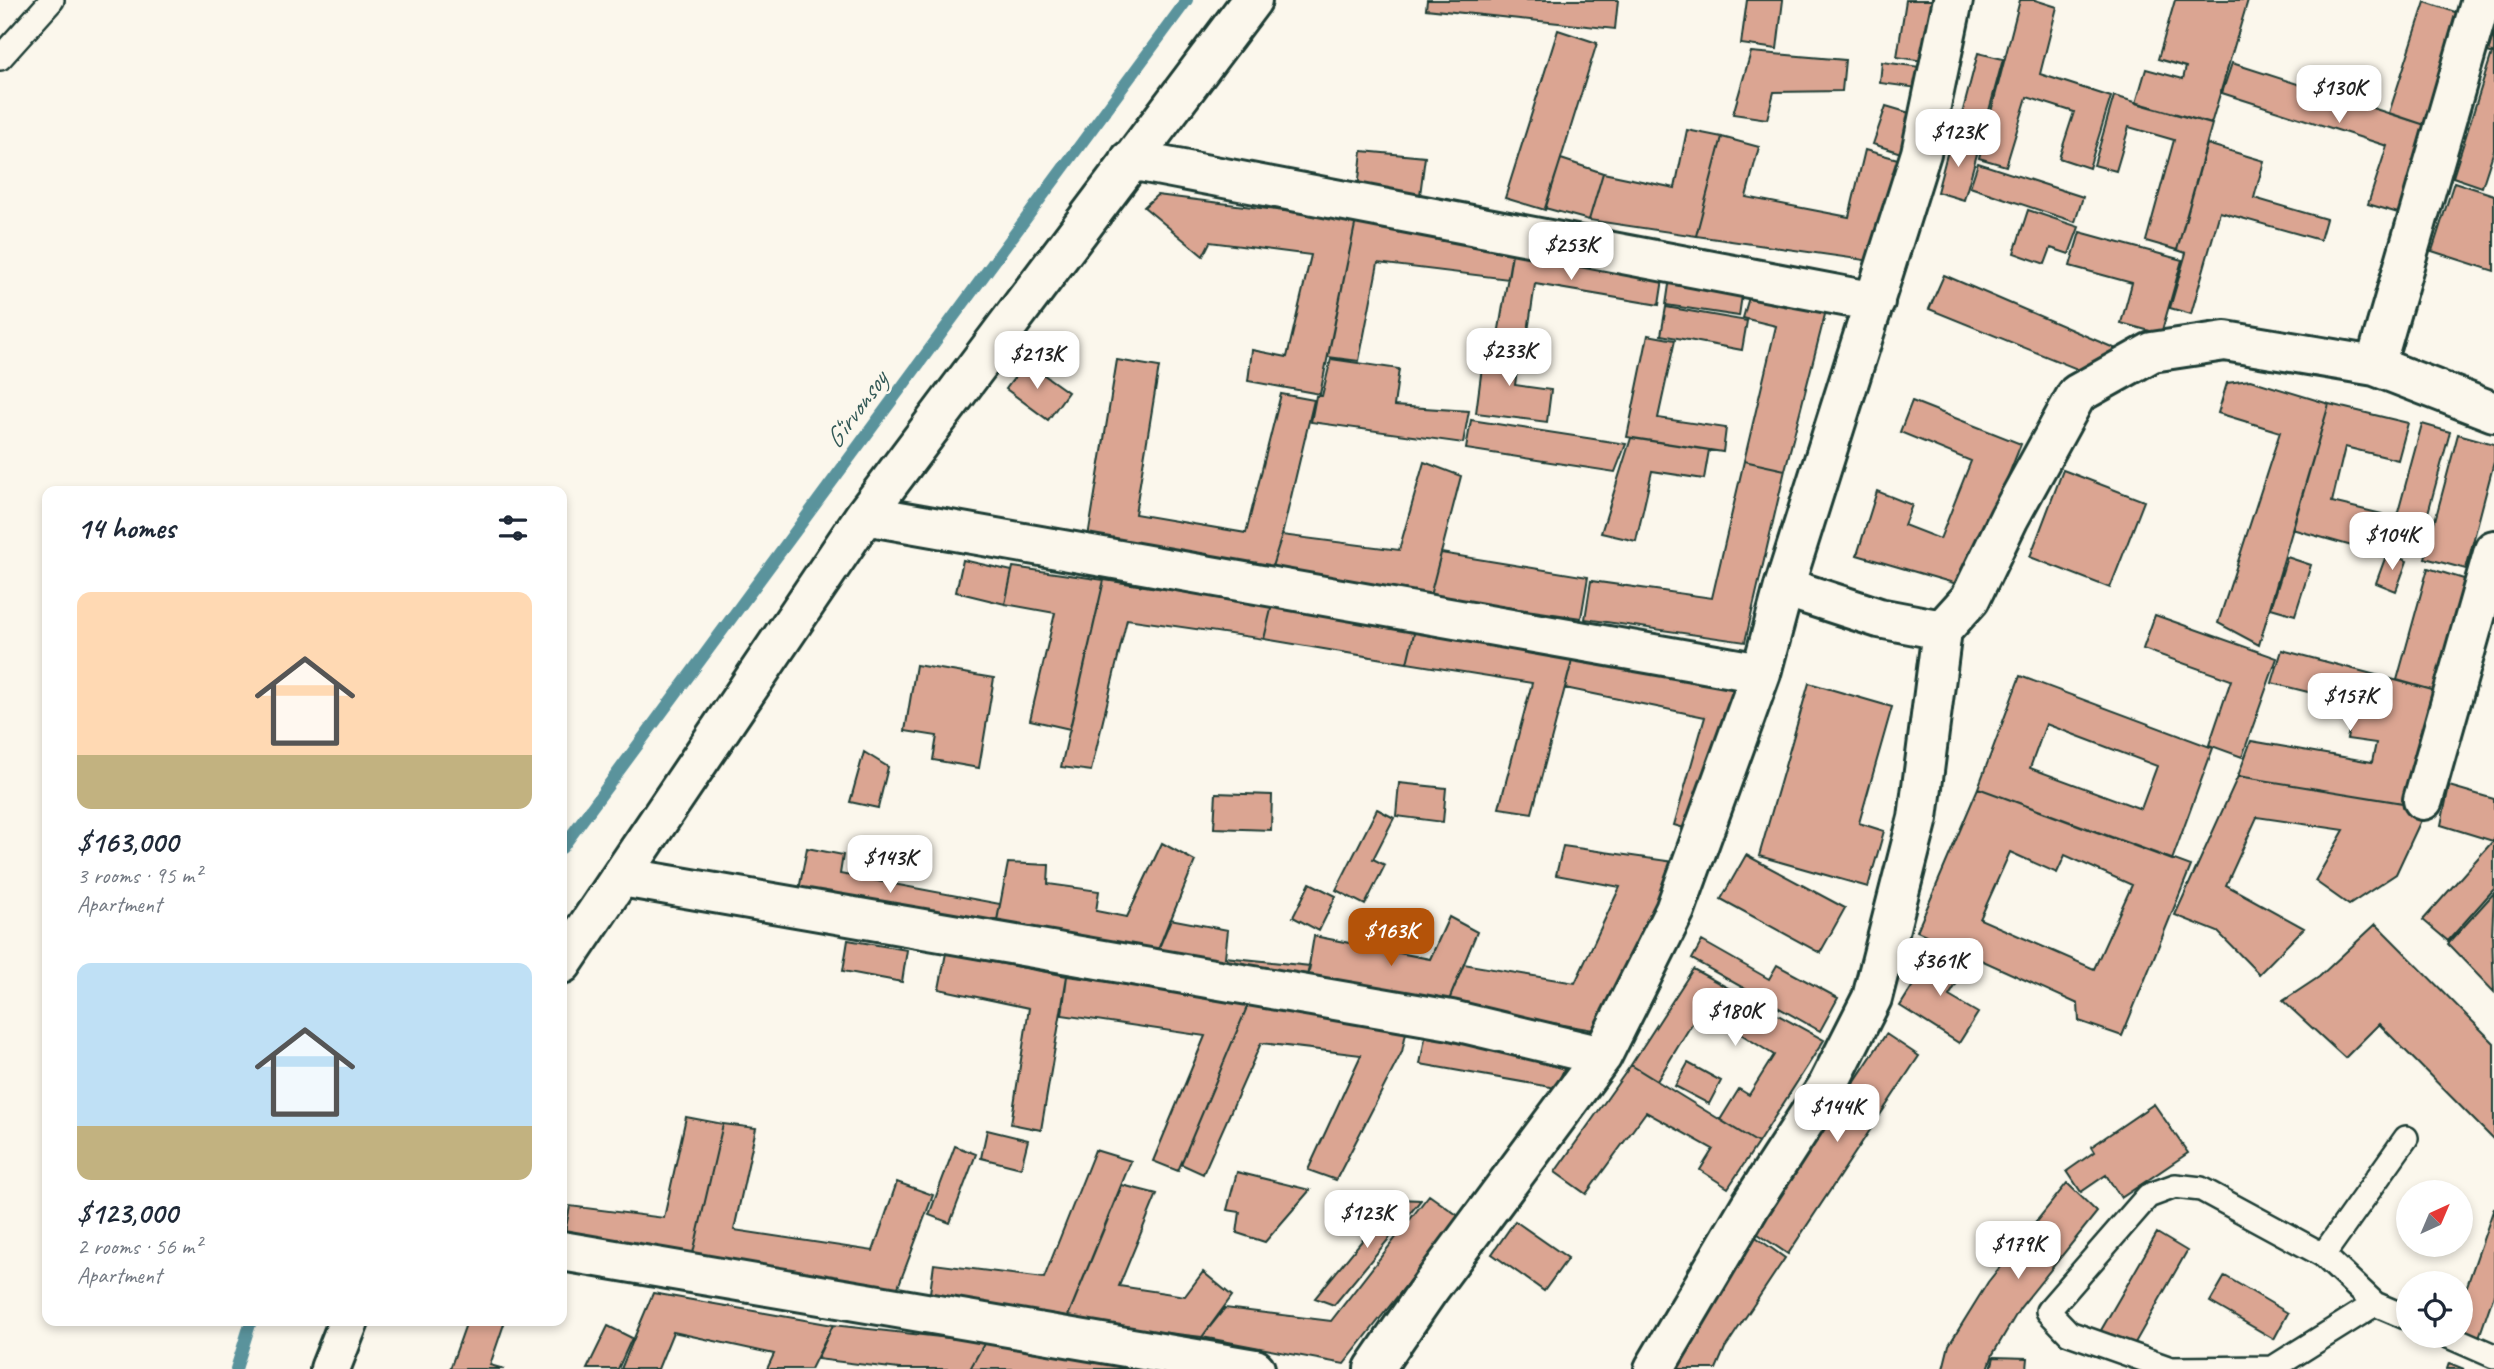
<!DOCTYPE html>
<meta charset="utf-8">
<style>
:root{--surface:#fff;--page:#f2f2f3;--text:#1f2937;--muted:#747a83;--accent:#b45309}
body{margin:0;font-family:Caveat,sans-serif;background:var(--page);color:var(--text);height:100vh;display:flex;flex-direction:column;font-size:26px;white-space:nowrap}
*{box-sizing:border-box;margin:0}
p{font-size:23px;color:var(--muted)}
.icon{flex:none;width:38px;height:38px;fill:none;stroke:currentColor;stroke-width:2;stroke-linecap:round;stroke-linejoin:round}
.map{position:relative;flex:1;overflow:hidden}
.side{position:absolute;left:42px;top:486px;width:525px;height:840px;display:flex;flex-direction:column;background:var(--surface);border-radius:14px;box-shadow:0 4px 10px #0003}
.side>*{flex:none}
.needle{width:46px;rotate:44deg}
.controls{position:absolute;left:2396px;top:1180px;display:grid;gap:14px}
.controls a{display:grid;place-items:center;width:77px;height:77px;border-radius:50%;background:var(--surface);box-shadow:0 4px 10px #0003;font-size:35px}
.price{position:absolute;translate:-50% -60px;padding:0 16px;border-radius:14px;background:#fff;color:#222;font-size:23px;line-height:46px;filter:drop-shadow(0 2px 4px #0008)}
.price::after{content:'';position:absolute;left:50%;top:42px;width:21px;height:16px;margin-left:-10px;background:inherit;clip-path:polygon(0 0,100% 0,50% 100%)}
.price.on{background:var(--accent);color:#fff}
ul{padding:0;list-style:none}
li{display:grid;align-content:center;gap:14px;height:371px;padding:0 35px}
li span{display:grid;place-items:center;height:217px;border-radius:14px;color:#555}
li>.icon{margin-inline-start:auto}
span .icon{width:126px;height:126px;fill:#fffc;stroke-width:1}
li b{font-size:30px}
h2{display:flex;justify-content:space-between;align-items:center;height:84px;padding:0 35px;font-size:30px}
.map>svg:first-child{display:block}
.lines{fill:none;stroke-linecap:round;stroke-linejoin:round}
.stream{stroke:#5a939c;stroke-width:12}
.building{fill:#dba592;stroke:#1f3d34;stroke-width:2;fill-rule:evenodd}
.lane-casing{stroke:#1f3d34;stroke-width:28}
.street-casing{stroke:#1f3d34;stroke-width:44}
.lane{stroke:#fbf7ec;stroke-width:23}
.street{stroke:#fbf7ec;stroke-width:38}
.labels{text-anchor:middle;dominant-baseline:central;stroke-width:5;stroke-linejoin:round;paint-order:stroke}
.water-label{font-size:26px;font-style:italic;fill:#335a57;stroke:#fbf7ec}
</style>
<div class="map">
<svg width="2494" height="1369" viewBox="0 0 2494 1369">
<rect width="100%" height="100%" fill="#fbf7ec"/>
<filter id="ink" filterUnits="userSpaceOnUse"><feTurbulence type="fractalNoise" baseFrequency=".0143" numOctaves="2"/><feDisplacementMap in="SourceGraphic" scale="14" xChannelSelector="R" yChannelSelector="G"/><feConvolveMatrix kernelMatrix="1 2 1 2 8 2 1 2 1" color-interpolation-filters="sRGB"/></filter>
<g filter="url(#ink)">
<g class="lines">
<path class="stream" d="M562,848L1187,0
M236,1369L251,1321"/>
</g>
<path class="building" d="M1427,0H1618L1615,29L1426,9Z
M1747,0H1783L1777,49L1741,44Z
M1906,0H1940L1930,62L1897,57Z
M2020,0H2035L2057,7L2040,74L2111,97L2089,168L2059,158L2074,112L2027,97L2006,166L1979,158Z
M2175,0H2248L2211,124L2136,103L2146,69L2183,79L2186,67L2158,59Z
M2425,2L2461,14L2425,125L2389,113Z
M1558,30L1597,43L1545,210L1505,198Z
M2494,32V54L2488,52Z
M1751,52L1845,60L1842,91L1774,92L1767,119L1733,114Z
M1978,53L2003,59L1980,144L1956,137Z
M2492,53L2494,54V150L2482,187L2453,177Z
M1882,62L1928,68L1925,89L1880,83Z
M2232,63L2425,125L2398,213L2368,204L2387,146L2222,93Z
M2114,96L2212,124L2177,250L2146,241L2174,140L2129,127L2116,171L2094,165Z
M1886,106L1913,114L1901,153L1873,144Z
M1687,130L1722,137L1696,236L1589,220L1603,173L1675,188Z
M1722,137L1759,147L1746,197L1849,217L1865,150L1905,161L1878,262L1696,236Z
M1951,139L1979,147L1964,200L1937,192Z
M2207,144L2264,161L2254,198L2326,219L2320,240L2220,212L2191,314L2170,308L2186,253L2177,250Z
M1362,151L1425,157L1420,195L1358,189Z
M1561,159L1603,173L1589,220L1545,208Z
M1978,163L2083,197L2075,222L1970,187Z
M2454,182L2494,195V271L2432,251Z
M1157,195L1356,220L1320,394L1248,381L1252,350L1287,357L1311,255L1210,242L1203,256L1144,207Z
M2028,210L2079,227L2069,254L2051,248L2045,264L2014,253Z
M1356,220L1514,241L1508,279L1378,263L1359,361L1328,357Z
M2080,232L2182,260L2161,334L2121,323L2132,283L2070,266Z
M1514,241L1665,266L1659,305L1535,284L1526,345L1497,341Z
M1671,271L1744,282L1739,316L1666,305Z
M1944,275L2121,351L2087,373L1929,309Z
M1754,280L1830,295L1785,470L1744,461L1776,326L1743,318Z
M1666,307L1747,321L1742,350L1661,335Z
M1648,335L1675,340L1658,418L1726,428L1723,452L1627,437Z
M1485,344L1520,348L1515,385L1551,390L1547,422L1476,413Z
M1331,359L1399,369L1394,406L1469,411L1463,443L1311,422L1316,396H1322Z
M1117,360L1159,367L1135,514L1246,533L1281,394L1314,400L1282,535L1270,573L1087,543Z
M1026,362L1068,392L1048,420L1006,389Z
M2250,380L2329,404L2259,645L2218,623L2280,432L2218,413L2227,383Z
M1912,401L2021,444L1964,586L1857,555L1877,491L1912,505L1904,525L1940,539L1971,461L1900,432Z
M2329,404L2408,423L2398,460L2345,447L2332,502L2382,514L2373,552L2292,529Z
M1471,420L1626,444L1615,472L1466,449Z
M2422,424L2450,432L2422,535L2394,527Z
M2458,434L2494,444V462L2466,569L2425,558Z
M1631,438L1709,450L1704,479L1652,471L1636,541L1601,533Z
M1744,461L1785,470L1745,642L1585,619L1591,581L1712,598Z
M1424,462L1461,476L1430,596L1270,573L1282,535L1399,550Z
M2063,470L2144,501L2110,588L2030,557Z
M1441,553L1588,577L1581,618L1430,596Z
M2387,553L2407,561L2396,591L2376,583Z
M2287,557L2311,565L2295,615L2271,608Z
M963,560L1012,571L1005,604L956,592Z
M1013,567L1104,580L1070,729L1030,720L1055,613L1005,604Z
M2428,568L2467,580L2436,691L2397,680Z
M1104,580L1272,605L1264,639L1127,619L1091,771L1061,767Z
M1272,605L1416,625L1407,663L1264,639Z
M2155,615L2277,658L2242,757L2209,745L2231,680L2143,649Z
M1416,625L1574,653L1532,813L1499,808L1532,683L1407,663Z
M2282,650L2436,691L2403,803L2238,776L2251,741L2372,762L2376,743L2347,739L2356,704L2272,683Z
M1574,653L1744,689L1701,833L1674,825L1705,717L1565,688Z
M916,665L994,678L979,768L933,760L937,736L905,731Z
M2020,676L2213,748L2172,860L1978,788ZM2046,724L2157,766L2141,809L2030,768Z
M1809,683L1892,707L1859,823L1884,831L1868,887L1759,856Z
M864,752L888,767L878,808L850,802Z
M2238,776L2403,803L2423,816L2396,874L2349,905L2315,881L2344,830L2257,817L2226,885L2304,928L2259,974L2218,932L2175,915Z
M1399,783L1446,788L1443,822L1396,816Z
M2449,786L2494,799V889L2448,941L2423,920L2493,841L2441,825Z
M1978,788L2191,866L2122,1036L2079,1021L2078,1004L1917,931ZM2010,852L2057,873L2065,855L2132,885L2094,969L1980,919Z
M1216,793L1272,795L1271,830L1214,828Z
M1377,809L1394,818L1373,859L1385,865L1365,905L1336,890Z
M1162,843L1195,861L1154,960L995,931L1008,863L1049,865L1048,884L1099,891L1096,911L1127,917Z
M1563,846L1681,863L1599,1031L1447,1005L1464,964L1575,983L1620,887L1556,875Z
M807,848L843,855L840,874L1000,904L995,931L798,895Z
M1746,855L1845,908L1820,953L1721,899Z
M1310,883L1336,896L1319,931L1293,917Z
M2494,893L2492,935L2494,992L2448,944Z
M1449,917L1477,932L1447,1005L1305,989L1314,936L1430,959Z
M1170,919L1228,930L1225,957L1310,966L1305,989L1154,960Z
M2376,924L2494,1043V1140L2379,1024L2345,1058L2283,1001L2319,977Z
M848,940L907,950L902,982L843,971Z
M1702,941L1769,979L1777,965L1838,998L1820,1031L1692,959Z
M1935,950L1965,970L1949,996L1978,1013L1959,1043L1900,1006Z
M946,953L1067,976L1041,1130L1011,1124L1029,1008L939,989Z
M1693,969L1824,1040L1758,1143L1720,1120L1739,1089L1749,1095L1774,1055L1701,1009L1657,1081L1631,1065Z
M1067,976L1250,1000L1178,1171L1153,1161L1205,1036L1062,1015Z
M1250,1000L1408,1023L1402,1052L1336,1180L1308,1170L1361,1055L1261,1043L1203,1174L1181,1164Z
M1427,1028L1570,1055L1556,1088L1420,1064Z
M1886,1034L1919,1056L1788,1254L1755,1232Z
M1688,1063L1721,1081L1709,1104L1675,1086Z
M1631,1065L1758,1143L1728,1188L1700,1170L1713,1149L1646,1112L1586,1194L1555,1172Z
M2154,1104L2188,1153L2121,1198L2106,1175L2081,1192L2067,1171L2094,1152L2091,1147Z
M686,1117L723,1124L690,1266L563,1244L570,1206L664,1218Z
M723,1124L756,1128L734,1230L873,1251L897,1182L933,1195L895,1295L690,1266Z
M987,1130L1028,1140L1021,1168L981,1158Z
M955,1146L976,1154L950,1223L929,1215Z
M1095,1150L1131,1161L1066,1321L929,1300L934,1264L1044,1278Z
M1237,1172L1310,1190L1265,1242L1237,1233L1240,1212L1227,1210Z
M2067,1183L2097,1212L2020,1308L1993,1354L1988,1369H1943L1949,1345L1988,1282Z
M1122,1185L1157,1194L1119,1286L1185,1296L1203,1272L1232,1296L1202,1337L1066,1321Z
M1429,1195L1460,1217L1344,1364L1202,1337L1225,1308L1331,1321Z
M1396,1199L1421,1200L1334,1305L1315,1298Z
M2494,1208V1294L2478,1340L2460,1334V1306Z
M1515,1221L1568,1258L1544,1291L1492,1254Z
M2157,1233L2187,1251L2131,1350L2100,1332Z
M1753,1235L1785,1258L1725,1348L1716,1369H1671Z
M2225,1276L2288,1313L2274,1339L2210,1302Z
M653,1293L833,1325L811,1369H767L774,1354L673,1332L658,1369H621Z
M467,1321H505L490,1365L504,1369H450Z
M833,1325L985,1342L970,1369H899L817,1359Z
M608,1326L632,1338L618,1369H587Z
M985,1342L1160,1369H970Z
M1994,1357L2028,1358L2027,1369H1991Z
M2449,1363L2464,1369H2447Z"/>
<g class="lines">
<defs>
<path id="lane" d="M0,58L52,0
M2323,1255L2406,1138
M2375,1304L2273,1368L2171,1369L2069,1333L2048,1311L2148,1196L2175,1186L2201,1189L2323,1255L2375,1304L2408,1318
M2446,1335L2494,1356"/>
<path id="street" d="M1130,160L1875,302
M2375,366L2481,0
M865,515L1761,673
M1784,587L1879,618L1942,630L1970,599L2009,518L2077,394L2152,352L2225,341L2375,366L2494,412
M2423,800L2494,550
M622,877L1451,1020L1602,1056
M562,964L865,515L1252,0
M562,1251L1255,1369
M330,1369L349,1321
M1374,1369L1427,1292L1602,1056L1675,910L1761,673L1784,587L1921,153L1953,0
M1654,1369L1750,1206L1827,1087L1872,998L1918,818L1942,630"/>
</defs>
<use href="#lane" class="lane-casing"/>
<use href="#street" class="street-casing"/>
<use href="#lane" class="lane"/>
<use href="#street" class="street"/>
</g>
</g>
<g class="labels">
<g class="water-label">
<text transform="translate(856 410) rotate(-54)">G‘irvonsoy</text>
</g>
</g>
</svg>
<div class="controls">
<a><svg class="needle" viewBox="-14 -14 28 28"><path d="M0-13l5 13h-10z" fill="#e53935"/><path d="M0 13l5-13h-10z" fill="#747a83"/></svg></a>
<a><svg class="icon" aria-label="locate" viewBox="0 0 24 24"><circle cx="12" cy="12" r="6"/><path d="M12 2v4M12 18v4M2 12h4M18 12h4"/></svg></a>
</div>
<b class="price" style="left:2339px;top:125px">$130K</b>
<b class="price" style="left:1958px;top:169px">$123K</b>
<b class="price" style="left:1571px;top:282px">$253K</b>
<b class="price" style="left:1509px;top:388px">$233K</b>
<b class="price" style="left:1037px;top:391px">$213K</b>
<b class="price" style="left:2392px;top:572px">$104K</b>
<b class="price" style="left:2350px;top:733px">$157K</b>
<b class="price" style="left:890px;top:895px">$143K</b>
<b class="price on" style="left:1391px;top:968px">$163K</b>
<b class="price" style="left:1940px;top:998px">$361K</b>
<b class="price" style="left:1735px;top:1048px">$180K</b>
<b class="price" style="left:1837px;top:1144px">$144K</b>
<b class="price" style="left:1367px;top:1250px">$123K</b>
<b class="price" style="left:2018px;top:1281px">$179K</b>
<section class="side">
<h2>14 homes<svg class="icon" aria-label="filters" viewBox="0 0 24 24"><path d="M4 7h16M4 17h16"/><circle cx="9" cy="7" r="2"/><circle cx="15" cy="17" r="2"/></svg></h2>
<ul>
<li><span style="background:linear-gradient(#ffd9b3 75%,#c2b280 0)"><svg class="icon" aria-label="home" viewBox="0 0 24 24"><path d="M3 11l9-7 9 7M6 9v11h12V9"/></svg></span><div><b>$163,000</b><p>3 rooms · 95 m²</p><p>Apartment</p></div></li>
<li><span style="background:linear-gradient(#bfe0f5 75%,#c2b280 0)"><svg class="icon" aria-label="home" viewBox="0 0 24 24"><path d="M3 11l9-7 9 7M6 9v11h12V9"/></svg></span><div><b>$123,000</b><p>2 rooms · 56 m²</p><p>Apartment</p></div></li>
</ul>
</section>
</div>
